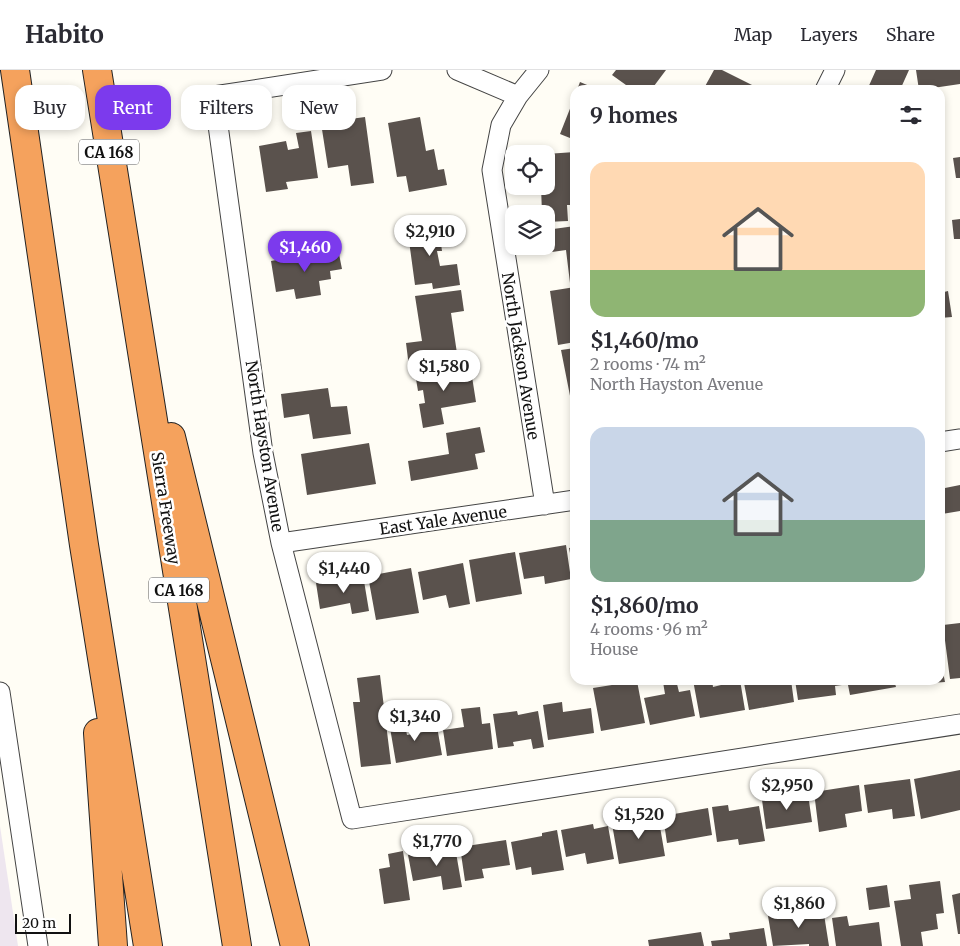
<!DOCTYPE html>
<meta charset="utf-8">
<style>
:root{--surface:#fff;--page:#f2f2f3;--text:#2b2b33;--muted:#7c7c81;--line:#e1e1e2;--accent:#7c3aed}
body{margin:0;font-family:Merriweather,serif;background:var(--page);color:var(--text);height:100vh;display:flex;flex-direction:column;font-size:19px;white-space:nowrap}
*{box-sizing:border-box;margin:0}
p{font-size:16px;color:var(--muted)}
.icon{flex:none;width:28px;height:28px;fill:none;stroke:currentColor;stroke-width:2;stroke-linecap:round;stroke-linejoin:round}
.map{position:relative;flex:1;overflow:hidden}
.drawer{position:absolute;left:570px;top:15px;width:375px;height:600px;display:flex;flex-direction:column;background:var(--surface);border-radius:15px;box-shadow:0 2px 8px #0003}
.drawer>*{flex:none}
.guide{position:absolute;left:15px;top:15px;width:475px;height:45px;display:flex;gap:10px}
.controls{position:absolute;left:505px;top:75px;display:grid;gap:10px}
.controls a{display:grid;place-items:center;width:50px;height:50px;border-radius:10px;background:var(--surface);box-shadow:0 2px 8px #0003;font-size:25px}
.scale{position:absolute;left:15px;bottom:12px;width:56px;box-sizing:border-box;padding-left:5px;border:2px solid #111;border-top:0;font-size:14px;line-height:18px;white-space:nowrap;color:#111;-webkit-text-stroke:4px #fff;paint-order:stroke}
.price{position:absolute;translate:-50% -42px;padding:0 11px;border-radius:18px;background:#fff;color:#222;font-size:16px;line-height:32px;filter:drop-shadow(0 1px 2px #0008)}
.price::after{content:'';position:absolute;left:50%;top:30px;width:15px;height:11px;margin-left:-8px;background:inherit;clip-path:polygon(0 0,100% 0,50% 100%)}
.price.selected{background:var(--accent);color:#fff}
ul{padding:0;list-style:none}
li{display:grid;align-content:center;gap:10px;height:265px;padding:0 20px}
li span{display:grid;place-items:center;height:155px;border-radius:15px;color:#555}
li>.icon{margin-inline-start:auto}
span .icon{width:90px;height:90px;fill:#fffc;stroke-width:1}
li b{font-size:21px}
h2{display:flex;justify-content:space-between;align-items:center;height:60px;padding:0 20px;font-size:21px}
.chip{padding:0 18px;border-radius:15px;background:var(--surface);box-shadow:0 2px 8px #0003;font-size:18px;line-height:45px}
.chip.selected{background:var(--accent);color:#fff}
header{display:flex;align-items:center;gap:30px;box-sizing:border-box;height:70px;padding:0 25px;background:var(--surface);border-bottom:1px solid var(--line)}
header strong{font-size:24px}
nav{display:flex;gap:28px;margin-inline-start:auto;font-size:18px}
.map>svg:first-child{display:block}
.industrial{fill:#eee6ef}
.building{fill:#5a524d}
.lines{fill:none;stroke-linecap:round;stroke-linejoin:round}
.minor-casing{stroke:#444;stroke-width:21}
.highway-casing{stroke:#222;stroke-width:30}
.minor{stroke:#fff;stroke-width:19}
.highway{stroke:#f5a25d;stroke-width:28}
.labels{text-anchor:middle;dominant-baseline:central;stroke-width:5;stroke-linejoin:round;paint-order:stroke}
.shield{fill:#fff;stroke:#585858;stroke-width:1}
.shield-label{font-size:15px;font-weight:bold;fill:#111}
.street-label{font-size:16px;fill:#111;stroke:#fff}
</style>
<header>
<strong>Habito</strong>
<nav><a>Map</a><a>Layers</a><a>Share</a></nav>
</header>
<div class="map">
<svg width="960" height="876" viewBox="0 0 960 876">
<rect width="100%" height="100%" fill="#fffdf5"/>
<path class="industrial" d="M0,756L18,876H0Z"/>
<path class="building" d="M616,0H666L651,20H633L612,5Z
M714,0H722L758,18L703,20Z
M876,0H909L900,20H867Z
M916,0H960V14L919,20Z
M580,12L599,20H577Z
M575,26V70L560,64Z
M365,47L374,113L351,116L348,95L328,98L321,53Z
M420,47L426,81L434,79L438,100L444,99L447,115L409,122L406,106L397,107L388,53Z
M311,61L318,108L286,112L288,119L266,122L259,76L286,71L288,80L299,78L296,63Z
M575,82V135H567L568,151L546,152V144H542L541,116H546V84Z
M960,87V108H956L953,88Z
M960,149V169H954L952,150Z
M438,152L442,181H437L440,196L457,194L460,215L433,219L432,213L415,215L407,156Z
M575,156V212L570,213L566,180L545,183L544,176H546V160Z
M338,179L342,199L330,201L331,209L319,211L321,225L296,229L294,219L276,222L271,191Z
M575,217V272L558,275L550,221Z
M461,220L464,241L451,243L458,290L409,297L406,273L422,271L415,226Z
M948,221L952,247L940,248V223Z
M575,278V336H572L561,280Z
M470,294L476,332L441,338L444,354L423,358L419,334L425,333L423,320L418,321L415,303Z
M328,318L331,337L347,336L351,364L313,369L309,344L284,348L281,324Z
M575,342V355H574L572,343Z
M480,357L485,382L475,384L478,399L411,411L408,391L449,384L446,363Z
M369,373L376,414L307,425L301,384Z
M960,415V441L942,444L944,461L940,462V419Z
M566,475L571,509L545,514L544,506L524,509L519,483Z
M575,477V503H574L569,478Z
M515,482L522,524L476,532L469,490Z
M463,493L470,534L449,538L446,525L423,530L418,502Z
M411,498L419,543L376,550L368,506Z
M363,505L369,541L352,544L350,533L320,539L316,513Z
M960,553V608L950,609L943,555Z
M940,587L945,612L931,613V610H940Z
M380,605L391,694L361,697L353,632H360L357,608Z
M676,610L679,622L690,620L695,646L650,655L644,628L665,624L663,612Z
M693,610H712L713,617L721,615L720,610H740L745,640L700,648Z
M763,610H791L794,632L749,640L744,613Z
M795,610H841L842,615L835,616L836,625L798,630Z
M847,610H894L896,617L850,625Z
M898,610H919V611L899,614Z
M637,611L645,653L601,661L593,618Z
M562,632L563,642L591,638L594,663L548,670L543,635Z
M480,637L482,654L490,653L493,679L447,686L443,660L464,657L461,639Z
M517,641L518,645L538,641L544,677L533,679L531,669L513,672L514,676L498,678L493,644Z
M404,650L407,665L423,662L421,653L436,651L442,685L396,693L389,652Z
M960,700V740L921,749L914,709Z
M910,709L915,746L893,749L892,739L868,743L864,715Z
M859,715L862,741L845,744L847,757L819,762L814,722Z
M808,724L812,752L766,759L762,730Z
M728,735L729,741L759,736L765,771L739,775L738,769L717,772L712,737Z
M708,738L712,765L667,773L663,746Z
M658,745L665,786L619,794L612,754Z
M593,754L594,759L608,756L614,789L587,794L585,783L566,787L561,760Z
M557,760L564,800L532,805L531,797L516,800L511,772L542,766V763Z
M506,770L510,795L482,799L484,808L465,811L460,777Z
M455,777L462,817L443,820L441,806L413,811L408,785Z
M403,781L410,830L384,834L379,799L390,797L388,784Z
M940,811L944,843L936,844L938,859L921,862L923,876H901L894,831L911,829L909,815Z
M887,815L890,837L869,840L866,818Z
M960,823V864H958L952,825Z
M823,838L829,876H809V874L773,876L768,846Z
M847,846L849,856L879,852L882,876H836L832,848Z
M764,858L767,876H712L711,871L730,869L729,863Z
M701,862L704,876H649L648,870Z"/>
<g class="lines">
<defs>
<path id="minor" d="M382,0L214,26L263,383L281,473L352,749L960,654
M457,0L518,26
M539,0L518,26L501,55L492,100L545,435
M825,20L835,0
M940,372L960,369
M281,473L575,430
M0,622L38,876"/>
<path id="highway" d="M15,0L84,475L148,876
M97,0L237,876
M171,367L295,876
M98,663L113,876"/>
</defs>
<use href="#minor" class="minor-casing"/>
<use href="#highway" class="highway-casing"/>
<use href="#minor" class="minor"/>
<use href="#highway" class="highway"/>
</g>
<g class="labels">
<g class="shield">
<rect x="79" y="69.5" width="60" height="25" rx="4"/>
<rect x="149" y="507.5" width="60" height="25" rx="4"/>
</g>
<g class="shield-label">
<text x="109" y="82">CA 168</text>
<text x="179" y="520">CA 168</text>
</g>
<g class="street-label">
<text transform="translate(521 286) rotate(81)">North Jackson Avenue</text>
<text transform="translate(265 376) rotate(81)">North Hayston Avenue</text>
<text transform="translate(166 438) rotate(81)">Sierra Freeway</text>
<text transform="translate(443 450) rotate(-8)">East Yale Avenue</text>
</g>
</g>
</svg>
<div class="controls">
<a><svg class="icon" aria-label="locate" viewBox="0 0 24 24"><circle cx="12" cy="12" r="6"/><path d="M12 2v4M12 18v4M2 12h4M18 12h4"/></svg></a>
<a><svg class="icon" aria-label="layers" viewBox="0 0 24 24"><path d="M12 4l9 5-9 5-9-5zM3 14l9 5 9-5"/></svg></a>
</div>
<div class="scale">20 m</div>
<b class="price" style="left:430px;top:187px">$2,910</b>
<b class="price selected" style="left:305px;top:203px">$1,460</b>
<b class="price" style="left:444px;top:322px">$1,580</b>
<b class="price" style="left:344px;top:524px">$1,440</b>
<b class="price" style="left:415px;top:672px">$1,340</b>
<b class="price" style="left:787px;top:741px">$2,950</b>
<b class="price" style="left:639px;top:770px">$1,520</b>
<b class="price" style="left:437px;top:797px">$1,770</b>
<b class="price" style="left:799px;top:859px">$1,860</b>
<div class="guide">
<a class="chip">Buy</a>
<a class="chip selected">Rent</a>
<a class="chip">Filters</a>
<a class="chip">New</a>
</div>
<section class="drawer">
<h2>9 homes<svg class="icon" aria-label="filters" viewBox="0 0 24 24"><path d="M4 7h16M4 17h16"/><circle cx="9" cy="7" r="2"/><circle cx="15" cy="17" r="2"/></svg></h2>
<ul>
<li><span style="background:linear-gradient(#ffd9b3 70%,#8fb573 0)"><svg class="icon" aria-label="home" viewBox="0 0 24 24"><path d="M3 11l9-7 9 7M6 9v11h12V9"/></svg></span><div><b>$1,460/mo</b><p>2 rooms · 74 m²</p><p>North Hayston Avenue</p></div></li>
<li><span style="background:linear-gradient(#c9d6e8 60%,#7fa58c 0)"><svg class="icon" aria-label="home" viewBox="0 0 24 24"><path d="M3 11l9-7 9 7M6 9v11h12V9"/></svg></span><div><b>$1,860/mo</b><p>4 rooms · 96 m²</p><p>House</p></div></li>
</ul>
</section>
</div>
